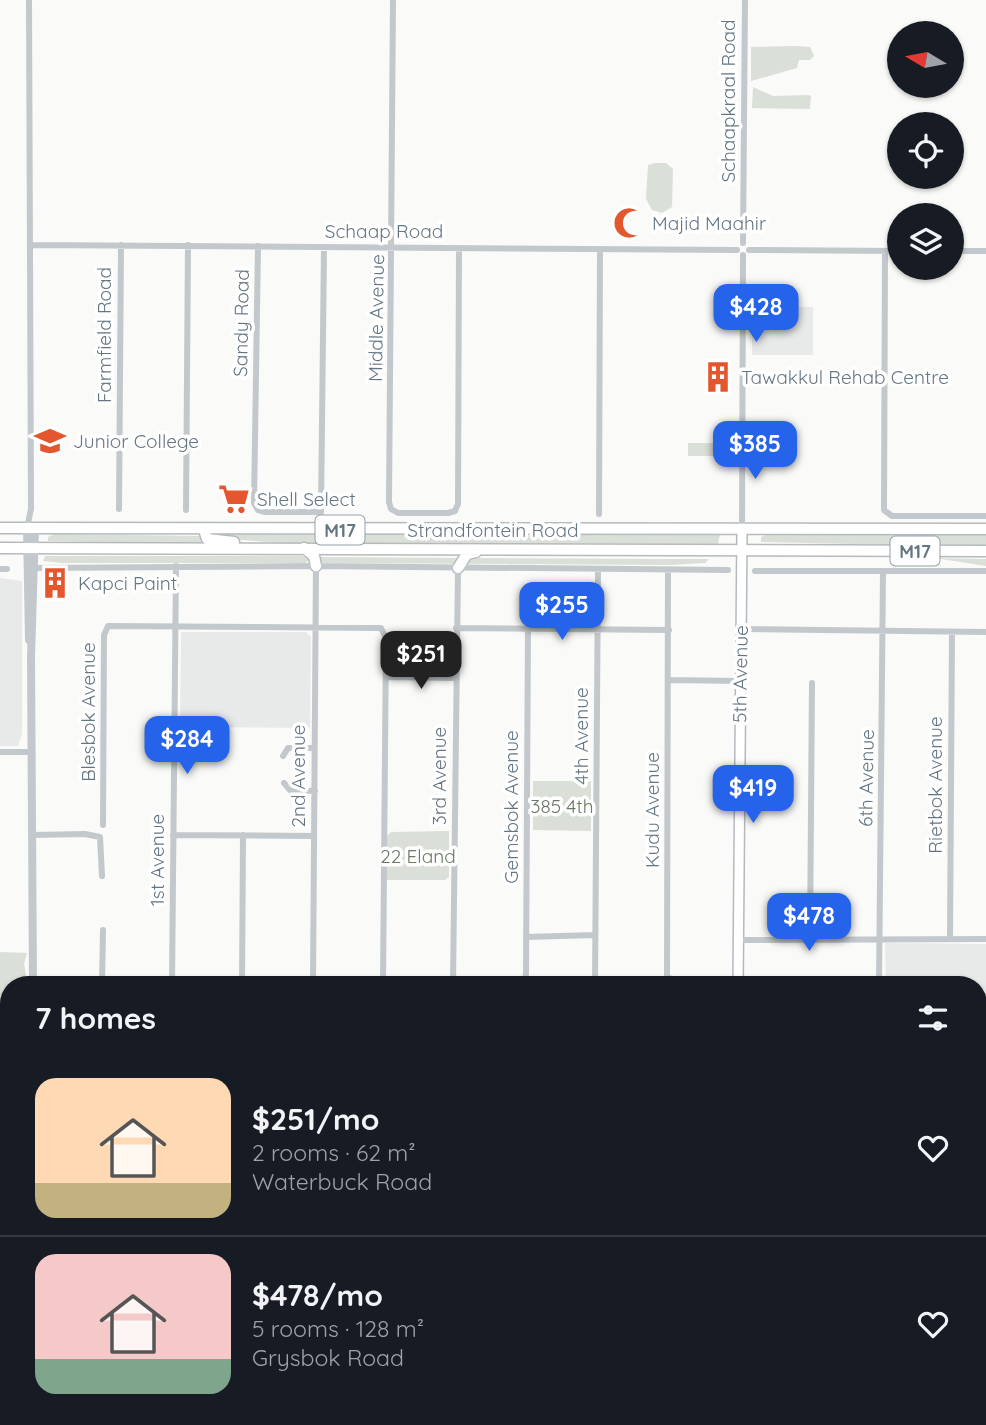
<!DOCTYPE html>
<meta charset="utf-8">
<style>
:root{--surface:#171b24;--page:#242831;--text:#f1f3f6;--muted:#9ea1a6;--line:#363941;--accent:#2563eb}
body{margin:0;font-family:Quicksand,sans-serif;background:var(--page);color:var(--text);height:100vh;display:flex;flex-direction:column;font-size:26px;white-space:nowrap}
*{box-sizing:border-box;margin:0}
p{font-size:23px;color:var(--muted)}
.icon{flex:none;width:38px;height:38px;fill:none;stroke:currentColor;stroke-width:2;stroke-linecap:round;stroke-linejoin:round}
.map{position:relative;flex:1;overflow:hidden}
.details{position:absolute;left:0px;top:976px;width:987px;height:450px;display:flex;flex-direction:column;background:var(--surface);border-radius:28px 28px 0 0;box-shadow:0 2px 5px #0004}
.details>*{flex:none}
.needle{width:46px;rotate:280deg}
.buttons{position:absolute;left:887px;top:21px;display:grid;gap:14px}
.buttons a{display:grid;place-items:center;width:77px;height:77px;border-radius:50%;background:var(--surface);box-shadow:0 2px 5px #0004;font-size:35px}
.price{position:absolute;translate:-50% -60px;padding:0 16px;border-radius:14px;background:var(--accent);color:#fff;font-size:23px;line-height:46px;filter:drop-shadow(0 2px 4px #0008)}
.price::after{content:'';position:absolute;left:50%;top:42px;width:21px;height:16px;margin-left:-10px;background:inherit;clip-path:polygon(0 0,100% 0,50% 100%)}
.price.current{background:#222;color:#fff}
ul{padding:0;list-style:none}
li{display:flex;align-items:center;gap:21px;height:175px;padding:0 35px}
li+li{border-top:2px solid var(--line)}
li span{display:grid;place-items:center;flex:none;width:196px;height:140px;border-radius:21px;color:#555}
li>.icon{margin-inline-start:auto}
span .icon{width:84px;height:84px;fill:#fffc;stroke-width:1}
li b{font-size:30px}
h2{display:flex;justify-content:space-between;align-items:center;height:84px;padding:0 35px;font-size:30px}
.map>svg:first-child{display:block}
.built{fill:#e8e9e9}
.green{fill:#dadfd7}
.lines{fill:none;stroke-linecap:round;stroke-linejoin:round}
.stream{stroke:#bbc7cb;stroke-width:2}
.secondary-casing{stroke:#b3babf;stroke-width:12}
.primary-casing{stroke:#b5babe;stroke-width:13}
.minor{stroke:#c3c8cc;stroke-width:6}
.tertiary{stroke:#c3c8cc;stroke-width:8}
.secondary{stroke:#fff;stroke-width:9}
.primary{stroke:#fff;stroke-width:10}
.labels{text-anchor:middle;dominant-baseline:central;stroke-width:7;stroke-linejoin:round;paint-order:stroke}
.shield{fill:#fff;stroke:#939fa8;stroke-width:2}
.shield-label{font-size:18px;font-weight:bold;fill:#657683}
.street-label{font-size:19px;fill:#657683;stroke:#fff}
.poi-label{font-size:19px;fill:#657683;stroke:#fff;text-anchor:start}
.park-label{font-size:19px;fill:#687a64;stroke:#fff}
</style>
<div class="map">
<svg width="986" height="1425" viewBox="0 0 986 1425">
<rect width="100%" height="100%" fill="#fafaf8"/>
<path class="built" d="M752,306L813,307V355H752Z
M0,578L22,581V734L18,746H0Z
M181,632H306L311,637L310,728L180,727Z
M885,943L986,944V1035H978V985H886Z"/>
<path class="green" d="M795,46L810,47L814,56L810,60H799L797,68L751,81V47Z
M753,87L773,96L808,95L811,96L810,109L752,108Z
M655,163H666L673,169L672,207L662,213L652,210L646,199L648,165Z
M688,443H732V456H688Z
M54,534L200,536L211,545L48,541V537Z
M210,534H224L720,535L718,544L282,543L213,538Z
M986,534V547L761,542V537L766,535Z
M45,556H303L310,560L305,563H62L43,561Z
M319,557L653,559H709L705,563L671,565L321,563Z
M935,558L986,559V566Z
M533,781H591V831L533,830Z
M449,831V877L445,880H387V836L391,832Z
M0,952L27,953L24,964L28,985H9V1082L0,1083Z
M978,1329H986V1354H978Z
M316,1418H445V1425H317Z"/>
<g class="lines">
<path class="stream" d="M0,1263L9,1267
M978,1344H986"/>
<defs>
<path id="secondary" d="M738,985L742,531
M735,1425V1418"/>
<path id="primary" d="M0,528L986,529
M204,530L207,539L234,542
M0,548L986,551
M304,548L314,556L316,566
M458,568L467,554L476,552"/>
</defs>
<use href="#secondary" class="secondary-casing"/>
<use href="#primary" class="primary-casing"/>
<path class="minor" d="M393,0L389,502L391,509L398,513H448L455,511L458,504L459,248
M743,243L745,0
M31,245L737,250
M258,246L254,503L258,510L265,512H321L324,247
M749,250L900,251
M885,251L884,510L892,516H986
M952,251H986
M119,509L121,245
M186,510L188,245
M599,514L600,249
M27,528L31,509L29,0
M742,531L743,255
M34,568L316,566L728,570
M0,569H7
M668,570L667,976L676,983H738
M755,571H986
M456,628L669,630
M741,629L986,632
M386,677L456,678
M669,680L740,681
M0,752H32
M283,756L288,748H314
M284,783L290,790L315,791
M103,825L104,635L108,626L381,628L386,638L383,985
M32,835L85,834L100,837L102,876
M173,835L314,836
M526,937L595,935
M810,939L812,683
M950,939L952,632
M738,940L986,939
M102,985L103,930
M172,985L176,566
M242,985L243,835
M313,985L316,566
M453,985L458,568
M523,985L526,974L528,628
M595,985L598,570
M879,985L883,571
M0,1086H9
M978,1093H986
M0,1134L9,1131
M0,1183L9,1185
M0,1231L9,1232
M978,1302H986
M0,1340H9
M978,1358H986
M98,1425V1418
M168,1425V1418
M239,1425V1418
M310,1425V1418
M451,1425V1418
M521,1425V1418
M592,1425V1418
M662,1425V1418
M876,1425L877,1418
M947,1425V1418"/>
<path class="tertiary" d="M27,528L29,640
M33,985L31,657L35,528
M34,1418V1425"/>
<use href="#secondary" class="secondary"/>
<use href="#primary" class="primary"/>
</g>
<defs>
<symbol id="mosque-bare" viewBox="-9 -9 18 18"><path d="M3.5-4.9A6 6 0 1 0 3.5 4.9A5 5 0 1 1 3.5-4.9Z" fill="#e4572e" stroke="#fff" stroke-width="2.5" paint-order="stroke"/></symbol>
<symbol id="building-bare" viewBox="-9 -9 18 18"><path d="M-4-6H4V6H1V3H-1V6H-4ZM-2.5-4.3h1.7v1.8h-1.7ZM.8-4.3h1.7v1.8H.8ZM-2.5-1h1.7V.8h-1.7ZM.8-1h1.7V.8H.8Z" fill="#e4572e" stroke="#fff" stroke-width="2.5" paint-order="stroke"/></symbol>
<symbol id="school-bare" viewBox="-9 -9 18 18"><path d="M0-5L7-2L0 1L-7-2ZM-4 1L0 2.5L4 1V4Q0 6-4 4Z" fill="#e4572e" stroke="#fff" stroke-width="2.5" paint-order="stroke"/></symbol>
<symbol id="supermarket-bare" viewBox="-9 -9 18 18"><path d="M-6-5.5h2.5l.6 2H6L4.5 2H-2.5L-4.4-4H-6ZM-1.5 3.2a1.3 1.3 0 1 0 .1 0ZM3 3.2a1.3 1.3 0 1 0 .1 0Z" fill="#e4572e" stroke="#fff" stroke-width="2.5" paint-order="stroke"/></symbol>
</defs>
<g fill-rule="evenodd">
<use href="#mosque-bare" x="607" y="201" width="44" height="44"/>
<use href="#building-bare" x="696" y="355" width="44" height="44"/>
<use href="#school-bare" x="28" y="419" width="44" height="44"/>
<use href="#supermarket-bare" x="212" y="477" width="44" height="44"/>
<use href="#building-bare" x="33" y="561" width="44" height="44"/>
</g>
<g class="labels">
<g class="shield">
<rect x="315.5" y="515.5" width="49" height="29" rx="5"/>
<rect x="890.5" y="536.5" width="49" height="29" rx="5"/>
</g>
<g class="shield-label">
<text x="340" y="530">M17</text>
<text x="915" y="551">M17</text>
</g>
<g class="street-label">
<text transform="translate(728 101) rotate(-90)">Schaapkraal Road</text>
<text x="384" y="231">Schaap Road</text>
<text transform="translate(376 318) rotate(-89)">Middle Avenue</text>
<text transform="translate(241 323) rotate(-89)">Sandy Road</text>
<text transform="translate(104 335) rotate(-90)">Farmfield Road</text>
<text x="493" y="530">Strandfontein Road</text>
<text transform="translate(740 674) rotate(-89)">5th Avenue</text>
<text transform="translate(88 712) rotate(-90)">Blesbok Avenue</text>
<text transform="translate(581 736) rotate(-90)">4th Avenue</text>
<text transform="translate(298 776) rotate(-90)">2nd Avenue</text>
<text transform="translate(439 776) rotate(-90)">3rd Avenue</text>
<text transform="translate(866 778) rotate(-89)">6th Avenue</text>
<text transform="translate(935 785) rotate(-90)">Rietbok Avenue</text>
<text transform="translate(511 807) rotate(-90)">Gemsbok Avenue</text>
<text transform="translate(652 810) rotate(-90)">Kudu Avenue</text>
<text transform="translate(157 860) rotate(-90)">1st Avenue</text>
</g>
<g class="poi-label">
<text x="652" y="223">Majid Maahir</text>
<text x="741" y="377">Tawakkul Rehab Centre</text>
<text x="73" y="441">Junior College</text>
<text x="257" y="499">Shell Select</text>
<text x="78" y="583">Kapci Paint</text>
</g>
<g class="park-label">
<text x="562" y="806">385 4th</text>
<text x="418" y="856">22 Eland</text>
</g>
</g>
</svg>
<div class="buttons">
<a><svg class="needle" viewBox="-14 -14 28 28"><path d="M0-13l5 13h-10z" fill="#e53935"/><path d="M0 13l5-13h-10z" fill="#9ea1a6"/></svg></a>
<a><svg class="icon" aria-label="locate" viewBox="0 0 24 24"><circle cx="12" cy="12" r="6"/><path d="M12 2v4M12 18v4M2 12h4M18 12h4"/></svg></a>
<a><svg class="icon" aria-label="layers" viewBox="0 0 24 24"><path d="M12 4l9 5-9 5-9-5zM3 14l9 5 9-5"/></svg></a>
</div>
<b class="price" style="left:756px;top:344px">$428</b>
<b class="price" style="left:755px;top:481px">$385</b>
<b class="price" style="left:562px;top:642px">$255</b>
<b class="price current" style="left:421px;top:691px">$251</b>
<b class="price" style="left:187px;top:776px">$284</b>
<b class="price" style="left:753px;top:825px">$419</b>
<b class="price" style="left:809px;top:953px">$478</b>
<section class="details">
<h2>7 homes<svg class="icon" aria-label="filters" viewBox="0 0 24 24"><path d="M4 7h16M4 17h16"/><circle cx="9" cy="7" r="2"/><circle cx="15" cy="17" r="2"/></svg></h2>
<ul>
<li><span style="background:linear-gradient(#ffd9b3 75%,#c2b280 0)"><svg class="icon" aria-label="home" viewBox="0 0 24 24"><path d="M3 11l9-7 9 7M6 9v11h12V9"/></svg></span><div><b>$251/mo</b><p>2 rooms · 62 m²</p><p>Waterbuck Road</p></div><svg class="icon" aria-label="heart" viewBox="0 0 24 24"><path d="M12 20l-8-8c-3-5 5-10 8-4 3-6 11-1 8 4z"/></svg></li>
<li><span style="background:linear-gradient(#f6c9c9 75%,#7fa58c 0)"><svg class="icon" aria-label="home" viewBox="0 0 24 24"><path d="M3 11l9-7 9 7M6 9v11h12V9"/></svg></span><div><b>$478/mo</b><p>5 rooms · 128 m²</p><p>Grysbok Road</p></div><svg class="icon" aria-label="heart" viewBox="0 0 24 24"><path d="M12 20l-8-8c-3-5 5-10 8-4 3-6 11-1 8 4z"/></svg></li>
</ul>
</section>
</div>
